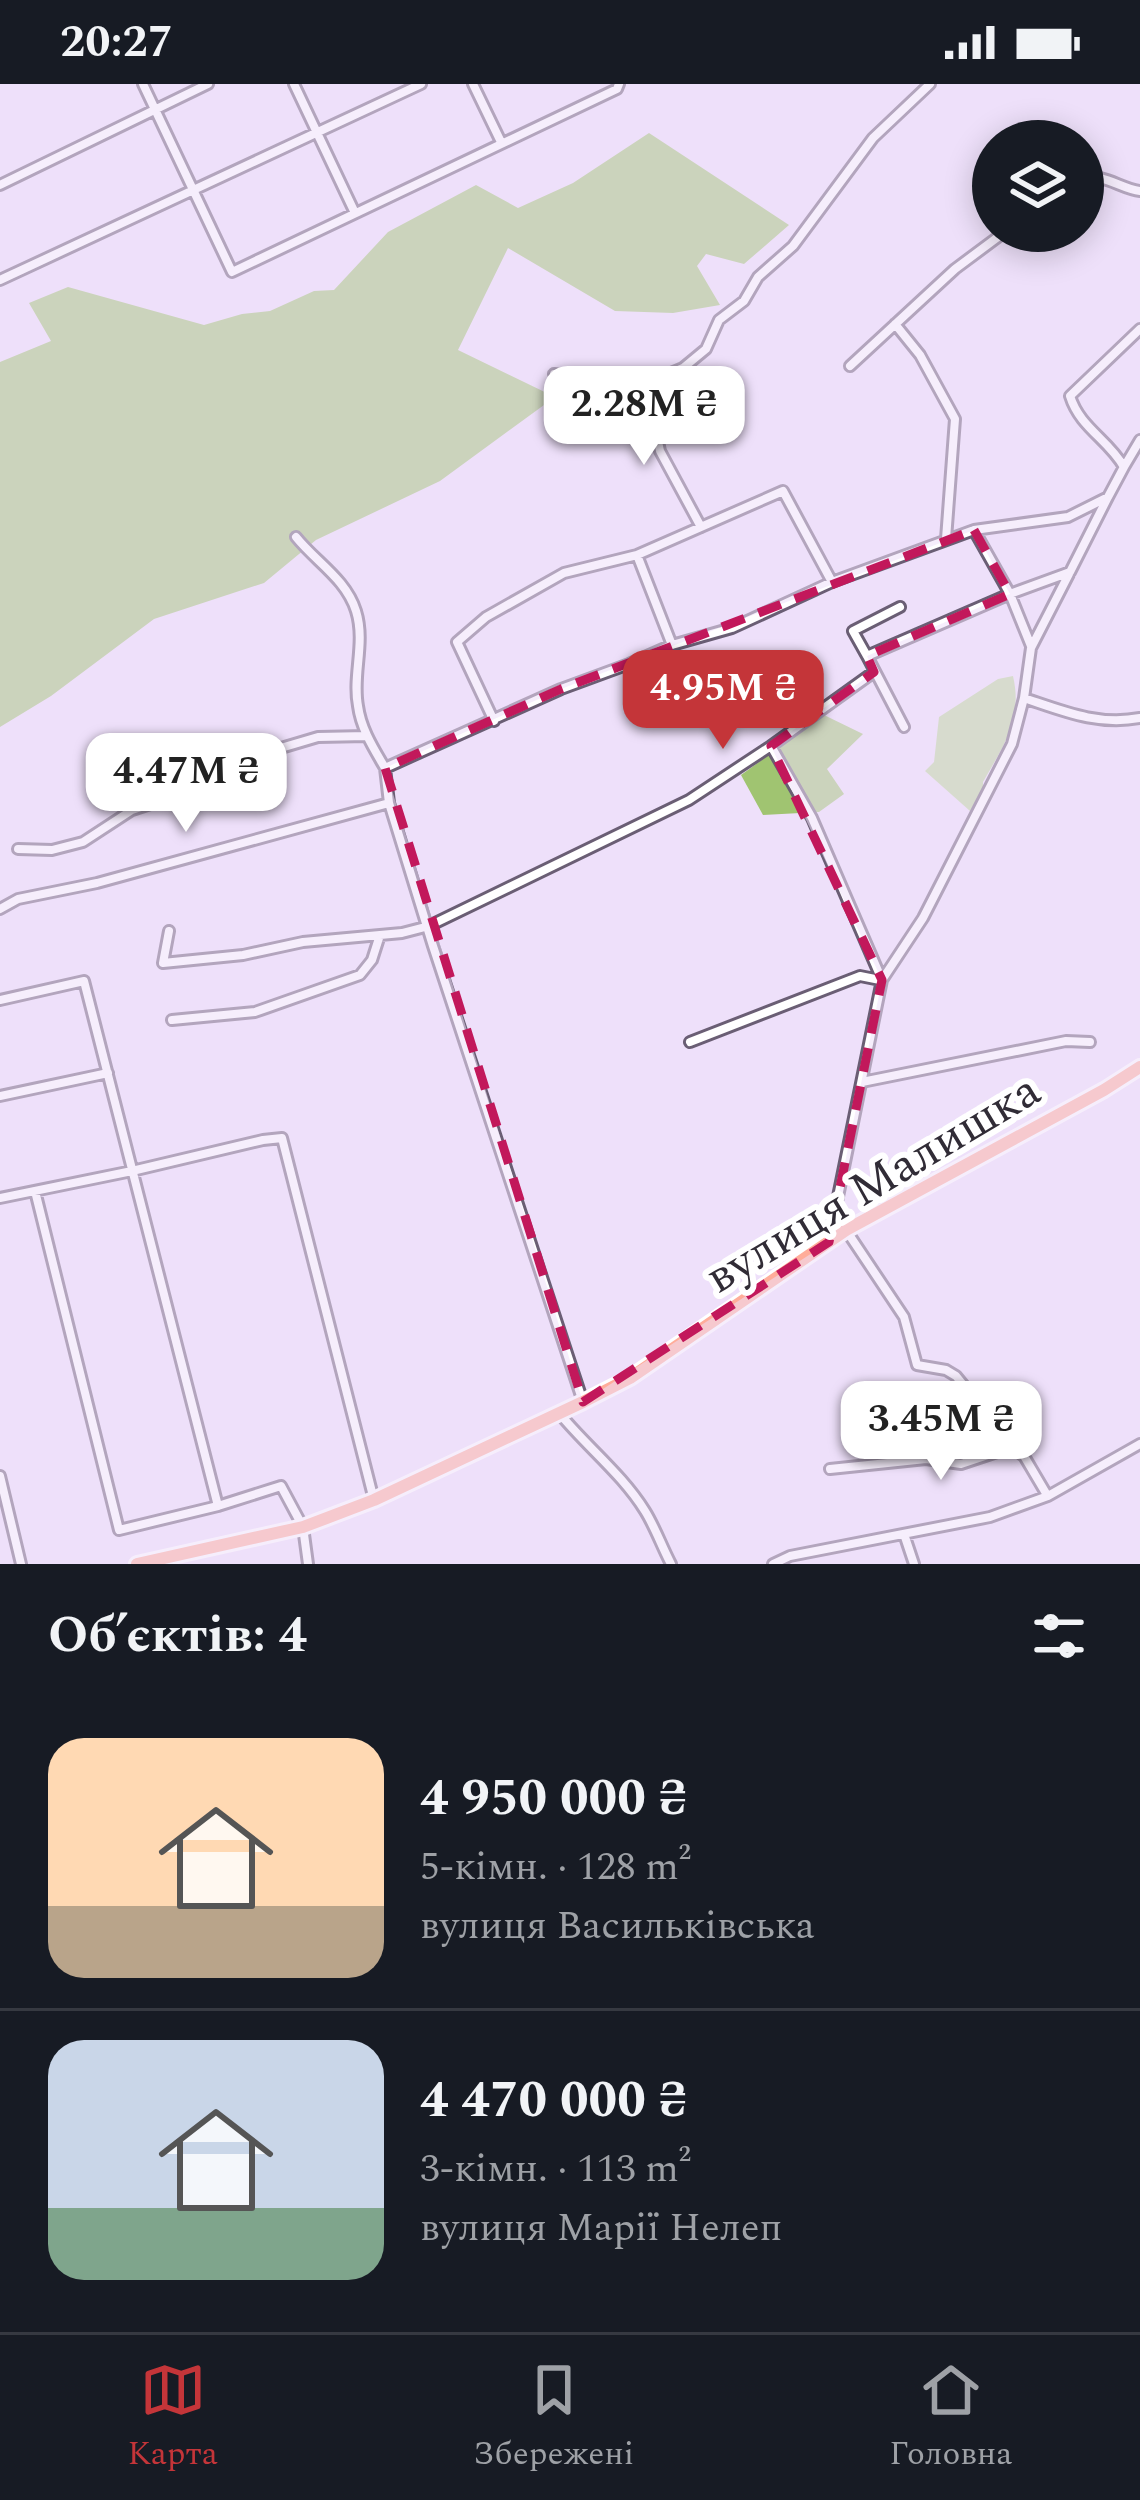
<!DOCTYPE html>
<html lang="uk">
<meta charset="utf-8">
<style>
:root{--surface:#171b24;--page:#242831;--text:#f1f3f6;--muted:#9ea1a6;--line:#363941;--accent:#c43539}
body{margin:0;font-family:Spectral,serif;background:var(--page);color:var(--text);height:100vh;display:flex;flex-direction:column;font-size:45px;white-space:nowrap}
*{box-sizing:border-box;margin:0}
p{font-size:39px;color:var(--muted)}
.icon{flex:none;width:66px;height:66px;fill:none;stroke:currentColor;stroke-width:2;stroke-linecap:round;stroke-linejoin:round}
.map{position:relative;height:1480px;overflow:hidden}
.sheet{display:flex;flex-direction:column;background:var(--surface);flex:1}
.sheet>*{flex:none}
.buttons{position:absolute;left:972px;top:36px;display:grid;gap:24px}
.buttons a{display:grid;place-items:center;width:132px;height:132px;border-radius:50%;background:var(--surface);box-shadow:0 6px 30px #0003;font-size:60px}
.price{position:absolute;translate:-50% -102px;padding:0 27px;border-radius:24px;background:#fff;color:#222;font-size:39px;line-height:78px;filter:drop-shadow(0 3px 6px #0008)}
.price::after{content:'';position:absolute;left:50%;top:72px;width:36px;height:27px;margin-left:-18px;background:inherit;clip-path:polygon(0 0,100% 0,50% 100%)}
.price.selected{background:var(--accent);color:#fff}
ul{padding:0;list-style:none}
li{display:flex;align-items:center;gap:36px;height:300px;padding:0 48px}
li+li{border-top:3px solid var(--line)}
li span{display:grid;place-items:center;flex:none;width:336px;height:240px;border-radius:36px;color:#555}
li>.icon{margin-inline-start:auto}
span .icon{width:144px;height:144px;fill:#fffc;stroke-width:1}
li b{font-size:51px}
h2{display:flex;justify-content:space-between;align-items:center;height:144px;padding:0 48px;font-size:51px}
.status{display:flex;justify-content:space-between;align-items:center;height:84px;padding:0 60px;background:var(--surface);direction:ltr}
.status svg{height:33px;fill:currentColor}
.dock{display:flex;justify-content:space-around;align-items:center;height:168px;border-top:3px solid var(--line);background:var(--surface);font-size:33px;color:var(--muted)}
.dock a{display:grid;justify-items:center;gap:6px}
.dock .selected{color:var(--accent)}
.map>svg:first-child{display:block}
.green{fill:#bbd69a}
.forest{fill:#a0c471}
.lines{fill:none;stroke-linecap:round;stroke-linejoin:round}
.street-casing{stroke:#6a5e74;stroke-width:14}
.primary-casing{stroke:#fff;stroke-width:18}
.street{stroke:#fff;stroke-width:8}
.primary{stroke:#ffad9a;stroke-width:12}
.marked{fill:none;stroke:#c2185b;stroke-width:9;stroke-dasharray:24 15;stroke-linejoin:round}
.labels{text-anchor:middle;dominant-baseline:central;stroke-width:12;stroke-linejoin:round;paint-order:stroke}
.street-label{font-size:48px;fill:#312c36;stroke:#fff}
</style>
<div class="status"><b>20:27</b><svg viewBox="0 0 49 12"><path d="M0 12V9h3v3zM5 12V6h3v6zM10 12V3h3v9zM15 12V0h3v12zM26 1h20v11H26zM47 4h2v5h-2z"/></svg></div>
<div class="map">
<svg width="1140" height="1480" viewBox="0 0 1140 1480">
<rect width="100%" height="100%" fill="#eee0fa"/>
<path class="green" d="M1013,592C1023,635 1004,661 983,698V704L970,727L925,687L934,678L939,633L998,595Z"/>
<path class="forest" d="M649,49L789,141L744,180L706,170L697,182L720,221L673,229L615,227L508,164L458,266L555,313L440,397L316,456L264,499L154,535L51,612L0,643V278L51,257L29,219L68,203L204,241L242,230L270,227L314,207L334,206L388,148L476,101L518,124L573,99Z
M824,631L863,650L827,685L844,710L819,728L763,731L741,691Z"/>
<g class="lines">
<defs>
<path id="street" d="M143,0L232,188L617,5L619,0
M294,0L355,129
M473,0L501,58
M1083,95C1102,88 1121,105 1140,107
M0,101L208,0
M0,196L421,0
M895,240L920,271L955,335L946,455
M850,282L955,185L1006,147
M554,290L632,300L659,294L683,284L706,265L719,236L744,217L758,193L793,162L873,54L930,0
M632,300L653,334L660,367L701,443
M1124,383L1140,356
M974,446L1068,433L1108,413L1124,383C1108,355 1080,344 1070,312L1140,245
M296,453C316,478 346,495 356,527C366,559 352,591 358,622C361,645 374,665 385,684
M637,471L672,561
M867,572L853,547L900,523
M1024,614C1063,627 1098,642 1140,634
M494,637L457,558L486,533L564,489L637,471L783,407L832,498
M904,643L867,572L1010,510L1031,562
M771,662L874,588
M18,765L52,766L83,758L132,726L193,706L254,672L318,653L367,652
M0,825L18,815L97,799L389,719
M169,847L163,879L243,871L303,858L402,849L429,842L689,716L771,662L812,734L882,896
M0,916L84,897L218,1422
M172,936L255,928L360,891L372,876L380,851
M690,958L860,892L880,896
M862,998L1066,957L1090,958
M0,1012L108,989
M35,1107L119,1446L218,1422L281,1402L303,1443L308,1480
M0,1114L132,1087L263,1056L282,1054L374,1416
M846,1146L904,1233L917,1281L946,1286L956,1292L1017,1367
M829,1157L882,896L923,834L1012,660L1024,614L1031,564L1069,490
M583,1318L433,862L389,719L385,684L561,605L629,580L672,561L732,544L832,498L974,446L1010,510L1070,488L1108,413
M560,1330C587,1363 622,1390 645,1427C655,1443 662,1463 671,1480
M830,1385L926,1375L961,1380L1003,1366L1017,1367L1024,1372L1047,1411
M0,1392L21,1480
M904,1450L914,1480
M773,1480L790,1472L990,1433L1048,1412L1140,1360"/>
<path id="primary" d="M137,1480L303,1443L374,1416L583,1318L630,1294L846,1146L1104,1006L1140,983"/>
</defs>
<use href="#street" class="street-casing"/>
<use href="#primary" class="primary-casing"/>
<use href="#street" class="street"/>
<use href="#primary" class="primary"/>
</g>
<path d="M0 0H1140V1480H0ZM974,446L1010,510L867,572L874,588L771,662L882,896L829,1158L583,1318L385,684L561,605Z" fill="#eee0fa" fill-opacity=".55" fill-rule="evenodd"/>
<path class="marked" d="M974,446L1010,510L867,572L874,588L771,662L882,896L829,1158L583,1318L385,684L561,605Z"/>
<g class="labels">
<g class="street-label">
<text transform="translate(873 1100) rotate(-31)">вулиця Малишка</text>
</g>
</g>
</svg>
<div class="buttons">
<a><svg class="icon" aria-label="layers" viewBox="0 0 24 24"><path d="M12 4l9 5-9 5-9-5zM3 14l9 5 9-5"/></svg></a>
</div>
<b class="price" style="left:644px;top:384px">2.28M ₴</b>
<b class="price selected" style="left:723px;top:668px">4.95M ₴</b>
<b class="price" style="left:186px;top:751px">4.47M ₴</b>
<b class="price" style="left:941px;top:1399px">3.45M ₴</b>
</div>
<section class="sheet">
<h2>Об’єктів: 4<svg class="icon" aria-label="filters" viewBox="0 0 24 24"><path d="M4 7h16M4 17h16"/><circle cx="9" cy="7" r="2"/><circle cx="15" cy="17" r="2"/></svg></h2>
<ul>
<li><span style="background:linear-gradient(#ffd9b3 70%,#b9a48a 0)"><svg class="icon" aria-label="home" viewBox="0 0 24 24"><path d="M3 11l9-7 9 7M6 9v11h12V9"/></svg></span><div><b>4 950 000 ₴</b><p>5-кімн. · 128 m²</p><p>вулиця Васильківська</p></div></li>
<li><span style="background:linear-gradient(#c9d6e8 70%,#7fa58c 0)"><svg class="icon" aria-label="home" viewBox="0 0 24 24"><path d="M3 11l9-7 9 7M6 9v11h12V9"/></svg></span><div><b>4 470 000 ₴</b><p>3-кімн. · 113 m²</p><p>вулиця Марії Нелеп</p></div></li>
</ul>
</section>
<nav class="dock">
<a class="selected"><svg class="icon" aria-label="map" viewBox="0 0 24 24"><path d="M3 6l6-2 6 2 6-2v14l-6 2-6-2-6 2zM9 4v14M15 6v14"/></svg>Карта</a>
<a><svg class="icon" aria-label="saved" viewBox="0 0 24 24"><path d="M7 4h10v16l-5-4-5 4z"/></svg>Збережені</a>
<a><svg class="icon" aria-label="home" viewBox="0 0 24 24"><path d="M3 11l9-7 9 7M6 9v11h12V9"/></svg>Головна</a>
</nav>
